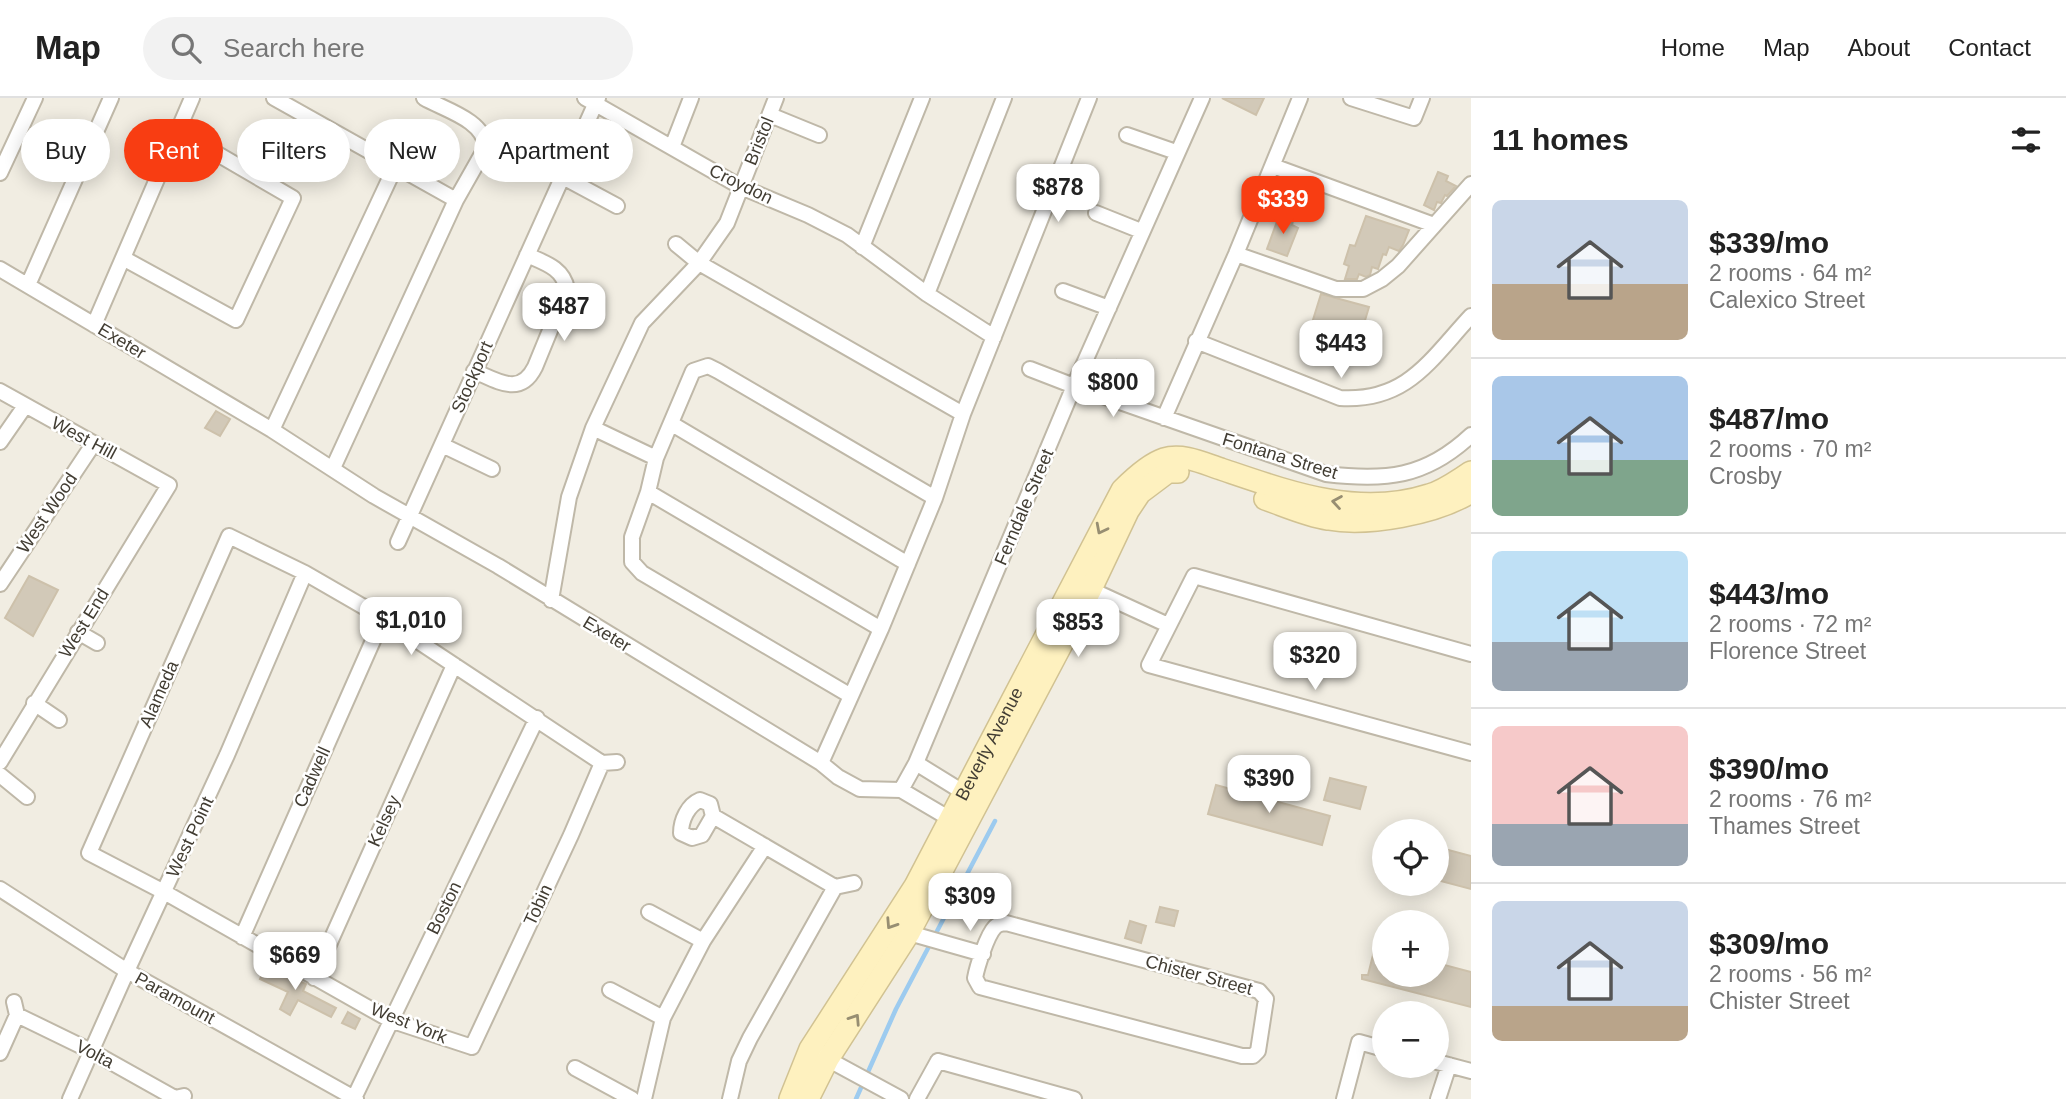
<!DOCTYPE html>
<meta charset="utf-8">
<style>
:root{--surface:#fff;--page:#f2f2f2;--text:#222;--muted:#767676;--line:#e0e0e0;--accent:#f83d12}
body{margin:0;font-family:Arial,sans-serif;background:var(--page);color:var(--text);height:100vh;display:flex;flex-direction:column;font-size:26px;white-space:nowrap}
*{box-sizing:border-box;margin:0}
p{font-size:23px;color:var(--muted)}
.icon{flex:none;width:38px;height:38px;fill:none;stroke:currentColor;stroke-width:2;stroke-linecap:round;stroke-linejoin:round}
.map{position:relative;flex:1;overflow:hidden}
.panel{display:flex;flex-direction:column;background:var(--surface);width:595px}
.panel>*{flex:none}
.hud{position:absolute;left:21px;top:21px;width:665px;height:63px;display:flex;gap:14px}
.fabs{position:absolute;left:1372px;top:721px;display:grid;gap:14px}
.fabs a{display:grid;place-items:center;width:77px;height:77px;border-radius:50%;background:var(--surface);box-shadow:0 4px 18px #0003;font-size:35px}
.price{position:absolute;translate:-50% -60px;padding:0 16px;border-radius:14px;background:#fff;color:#222;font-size:23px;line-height:46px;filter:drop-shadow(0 2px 4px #0008)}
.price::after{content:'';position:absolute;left:50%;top:42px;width:21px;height:16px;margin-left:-10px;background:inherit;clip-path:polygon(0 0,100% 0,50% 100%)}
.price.on{background:var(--accent);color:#fff}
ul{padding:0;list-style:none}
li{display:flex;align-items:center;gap:21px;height:175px;padding:0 21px}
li+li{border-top:2px solid var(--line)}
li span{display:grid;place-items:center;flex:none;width:196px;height:140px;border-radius:10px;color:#555}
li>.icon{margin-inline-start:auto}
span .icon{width:84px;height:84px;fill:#fffc;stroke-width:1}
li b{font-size:30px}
h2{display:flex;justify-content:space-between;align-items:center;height:84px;padding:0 21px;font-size:30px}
.chip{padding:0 24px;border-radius:32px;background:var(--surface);box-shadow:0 4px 18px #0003;font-size:24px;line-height:63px}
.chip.on{background:var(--accent);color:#fff}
header{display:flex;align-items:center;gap:42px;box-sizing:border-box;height:98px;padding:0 35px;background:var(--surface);border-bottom:2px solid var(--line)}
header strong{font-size:33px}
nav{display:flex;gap:38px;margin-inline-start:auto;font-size:24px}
.search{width:490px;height:63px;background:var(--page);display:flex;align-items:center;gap:18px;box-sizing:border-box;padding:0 24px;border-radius:38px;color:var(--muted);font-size:26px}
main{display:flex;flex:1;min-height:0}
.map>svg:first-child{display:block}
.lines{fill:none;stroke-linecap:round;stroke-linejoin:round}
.stream{stroke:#9dcbef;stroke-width:4.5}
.building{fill:#d2c9b8;stroke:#cdc1ab;stroke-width:2}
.street-casing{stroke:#bfb8a8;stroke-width:18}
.secondary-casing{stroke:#d1c292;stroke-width:24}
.street{stroke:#fff;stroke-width:14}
.secondary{stroke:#fef1bf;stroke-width:21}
.oneway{stroke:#978e72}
.labels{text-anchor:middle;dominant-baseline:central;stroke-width:5;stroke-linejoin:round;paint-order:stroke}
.street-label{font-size:18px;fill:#423d33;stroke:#fff}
</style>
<header>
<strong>Map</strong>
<div class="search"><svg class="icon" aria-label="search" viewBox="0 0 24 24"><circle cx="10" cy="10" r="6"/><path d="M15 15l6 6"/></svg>Search here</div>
<nav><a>Home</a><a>Map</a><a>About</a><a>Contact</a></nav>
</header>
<main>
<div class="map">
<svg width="1471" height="1001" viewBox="0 0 1471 1001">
<rect width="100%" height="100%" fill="#f1ede2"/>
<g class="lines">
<path class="stream" d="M856,1001L896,911L995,723"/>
</g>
<path class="building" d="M1222,0H1264L1256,17Z
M1438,74L1448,78L1446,83L1456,88L1447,98L1445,97L1441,105L1437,104L1434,112L1424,107Z
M1279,118L1293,123L1292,127L1298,130L1287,158L1267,151Z
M1366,118L1409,132L1403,147L1399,153L1389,149L1386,157L1383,156L1378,171L1372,169L1370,177L1366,179L1359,176L1357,181H1345L1349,168L1344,166L1350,147L1355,148Z
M1321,196L1369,209L1360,239L1312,225Z
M1117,262L1150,274L1145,287L1135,283L1133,288L1111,280Z
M216,313L230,321L220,338L205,330Z
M29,478L58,492L33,538L5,520Z
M1330,680L1366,689L1360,711L1324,702Z
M1216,687L1330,718L1322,747L1208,716Z
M1437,749L1471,758V791L1437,782Z
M1160,809L1178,813L1174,828L1156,824Z
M1130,823L1146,828L1141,845L1125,840Z
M1375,849L1384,851V877H1437V865L1471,874V909L1362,881V877H1368Z
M266,868L306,886L303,893L336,910L331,919L298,902L290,917L280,911L288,894L260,881Z
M348,914L360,921L355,931L342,925Z"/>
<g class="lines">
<defs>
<path id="street" d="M274,0L456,102
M585,0L741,89L808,117L847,137L927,196L994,239
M1351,0L1414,20L1422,0
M770,17L819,37
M1127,37L1176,54
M672,49L691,0
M1273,68L1434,127
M0,75L35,0
M563,79L617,108
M1096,115L1141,133
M676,146L699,165L963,316
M862,149L922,0
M1236,156L1336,191H1363L1382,181L1398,168L1471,86
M123,160L236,222L293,100L178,33
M0,171L272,332L374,398L498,468L821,665L881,531L935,400L963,316L1089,0
M28,187L111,0
M1063,193L1109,210
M927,196L1004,0
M94,227L192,0
M1196,243L1340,300C1407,304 1430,262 1471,218
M1030,271L1074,288L1326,376C1385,383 1425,380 1471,337
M474,273C498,283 520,299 535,269L567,191C563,170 545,165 527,157
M0,293L169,387L0,664
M1164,320L1236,156L1300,0
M672,326L908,466
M593,330L656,360
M272,332L396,67
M0,344L25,308
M442,347L492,371
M333,370L456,102L486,49C484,22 445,12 424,0
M648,394L881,531
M229,438L89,755L164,794L390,922L472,949
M229,438L305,475L383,520L602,665L617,664
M398,444L598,0
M0,486L94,345
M1083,488L1168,527
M551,502L569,399L593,330L642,225L699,165L727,125L776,0
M78,534L97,545
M1471,556L1194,478L1149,567L1471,655
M851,598L642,475L632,464V439L648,394L656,360L693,273L708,268L718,273L935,400
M34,605L59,622
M821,665L838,679L860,691L901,692
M916,665L971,699
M0,677L27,699
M713,718L702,737L692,740L681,735C681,722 688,707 700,702L710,706L713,718L835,789
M957,725L901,692L916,665L1074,288L1202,0
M0,791L127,873L356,1001
M649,814L703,843
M1006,825L1259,893L1266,901L1258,953L1253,958H1242L980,889L975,880C977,869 987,837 995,829C999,825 1001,826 1006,825Z
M909,835L983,856
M242,839L383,520
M314,880L454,567
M610,892L663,920
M14,904L17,917L91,953L175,1000L184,998
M472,949L571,737L602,665
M0,955L17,917
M820,957L901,1001
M938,963L1074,1001
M1437,964L1471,973
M575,970L632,1001
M354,1000L537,620
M70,1001L127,873L227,657L305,475
M644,1001L663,920L703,843L765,748
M730,1001L739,963L750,940L835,789L854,785
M917,1001L938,963
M1344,1001L1359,944L1384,951
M1438,1001L1449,967"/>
<g id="secondary">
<path d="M1265,401C1285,408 1307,418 1328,421C1368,428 1436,416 1471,394"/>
<path id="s1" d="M790,1001L810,951L915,788L1122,392C1133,381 1149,366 1164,361C1183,355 1205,366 1221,371C1289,394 1358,420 1429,397C1444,393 1458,382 1471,374"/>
<path d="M808,1001L828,961L909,835L1091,491L1128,413L1140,395L1168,374H1178"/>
</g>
</defs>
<use href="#street" class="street-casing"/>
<use href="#secondary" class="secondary-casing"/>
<use href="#street" class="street"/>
<use href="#secondary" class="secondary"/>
</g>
<defs><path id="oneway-chevron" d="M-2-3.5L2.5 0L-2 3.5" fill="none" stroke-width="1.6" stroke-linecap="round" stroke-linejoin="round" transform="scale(1.75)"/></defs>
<g class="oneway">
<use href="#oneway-chevron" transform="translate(1337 404) rotate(-171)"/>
<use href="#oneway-chevron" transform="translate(1101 431) rotate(117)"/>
<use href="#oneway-chevron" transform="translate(891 826) rotate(123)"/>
<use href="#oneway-chevron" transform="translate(855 921) rotate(-57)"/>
</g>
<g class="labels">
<g class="street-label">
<text transform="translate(759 43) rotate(-68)">Bristol</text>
<text transform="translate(741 86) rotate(26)">Croydon</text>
<text transform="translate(122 243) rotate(31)">Exeter</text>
<text transform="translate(472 279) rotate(-66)">Stockport</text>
<text transform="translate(84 340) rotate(28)">West Hill</text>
<text transform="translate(1280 358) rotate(17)">Fontana Street</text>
<text transform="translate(1024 409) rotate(-67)">Ferndale Street</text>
<text transform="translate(47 415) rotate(-56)">West Wood</text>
<text transform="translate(84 525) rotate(-58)">West End</text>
<text transform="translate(607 536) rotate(31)">Exeter</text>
<text transform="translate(159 596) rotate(-66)">Alameda</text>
<text stroke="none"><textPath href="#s1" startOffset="408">Beverly Avenue</textPath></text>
<text transform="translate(312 679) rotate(-66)">Cadwell</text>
<text transform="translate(384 723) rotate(-66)">Kelsey</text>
<text transform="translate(190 739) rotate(-65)">West Point</text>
<text transform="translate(538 807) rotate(-65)">Tobin</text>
<text transform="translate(444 810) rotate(-64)">Boston</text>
<text transform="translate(1199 877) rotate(15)">Chister Street</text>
<text transform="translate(175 900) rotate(29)">Paramount</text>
<text transform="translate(409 925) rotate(22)">West York</text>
<text transform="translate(95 956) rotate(28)">Volta</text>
</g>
</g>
</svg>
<div class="fabs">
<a><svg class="icon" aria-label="locate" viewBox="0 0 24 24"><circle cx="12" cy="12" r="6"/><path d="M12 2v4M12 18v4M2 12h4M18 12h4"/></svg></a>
<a>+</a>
<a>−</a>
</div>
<b class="price" style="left:1058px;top:126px">$878</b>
<b class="price on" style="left:1283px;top:138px">$339</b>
<b class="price" style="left:564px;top:245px">$487</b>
<b class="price" style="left:1341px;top:282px">$443</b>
<b class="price" style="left:1113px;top:321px">$800</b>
<b class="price" style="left:411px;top:559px">$1,010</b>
<b class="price" style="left:1078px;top:561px">$853</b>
<b class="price" style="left:1315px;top:594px">$320</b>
<b class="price" style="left:1269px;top:717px">$390</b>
<b class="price" style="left:970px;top:835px">$309</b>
<b class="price" style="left:295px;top:894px">$669</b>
<div class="hud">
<a class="chip">Buy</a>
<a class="chip on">Rent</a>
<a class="chip">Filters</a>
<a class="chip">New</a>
<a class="chip">Apartment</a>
</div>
</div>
<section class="panel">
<h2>11 homes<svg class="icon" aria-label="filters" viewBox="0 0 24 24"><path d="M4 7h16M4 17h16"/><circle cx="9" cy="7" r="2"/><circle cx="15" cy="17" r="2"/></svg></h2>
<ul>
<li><span style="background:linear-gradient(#c9d6e8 60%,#b9a48a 0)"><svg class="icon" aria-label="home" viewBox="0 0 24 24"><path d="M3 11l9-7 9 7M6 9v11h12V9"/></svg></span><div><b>$339/mo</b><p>2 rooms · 64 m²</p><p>Calexico Street</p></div></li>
<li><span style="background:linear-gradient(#a9c7e8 60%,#7fa58c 0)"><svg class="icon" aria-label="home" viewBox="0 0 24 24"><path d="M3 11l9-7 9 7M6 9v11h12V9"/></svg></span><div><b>$487/mo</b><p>2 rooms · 70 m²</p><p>Crosby</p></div></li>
<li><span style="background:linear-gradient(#bfe0f5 65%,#9aa5b1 0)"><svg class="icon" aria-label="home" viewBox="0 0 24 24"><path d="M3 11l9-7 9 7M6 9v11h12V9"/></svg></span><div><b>$443/mo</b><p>2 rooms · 72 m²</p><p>Florence Street</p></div></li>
<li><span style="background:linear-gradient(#f6c9c9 70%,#9aa5b1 0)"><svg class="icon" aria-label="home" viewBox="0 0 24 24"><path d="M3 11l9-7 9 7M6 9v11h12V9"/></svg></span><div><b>$390/mo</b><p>2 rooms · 76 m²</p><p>Thames Street</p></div></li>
<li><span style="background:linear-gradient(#c9d6e8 75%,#b9a48a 0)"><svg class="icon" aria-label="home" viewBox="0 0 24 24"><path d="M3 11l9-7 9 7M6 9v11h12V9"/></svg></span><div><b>$309/mo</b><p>2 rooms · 56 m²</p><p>Chister Street</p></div></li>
</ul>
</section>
</main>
